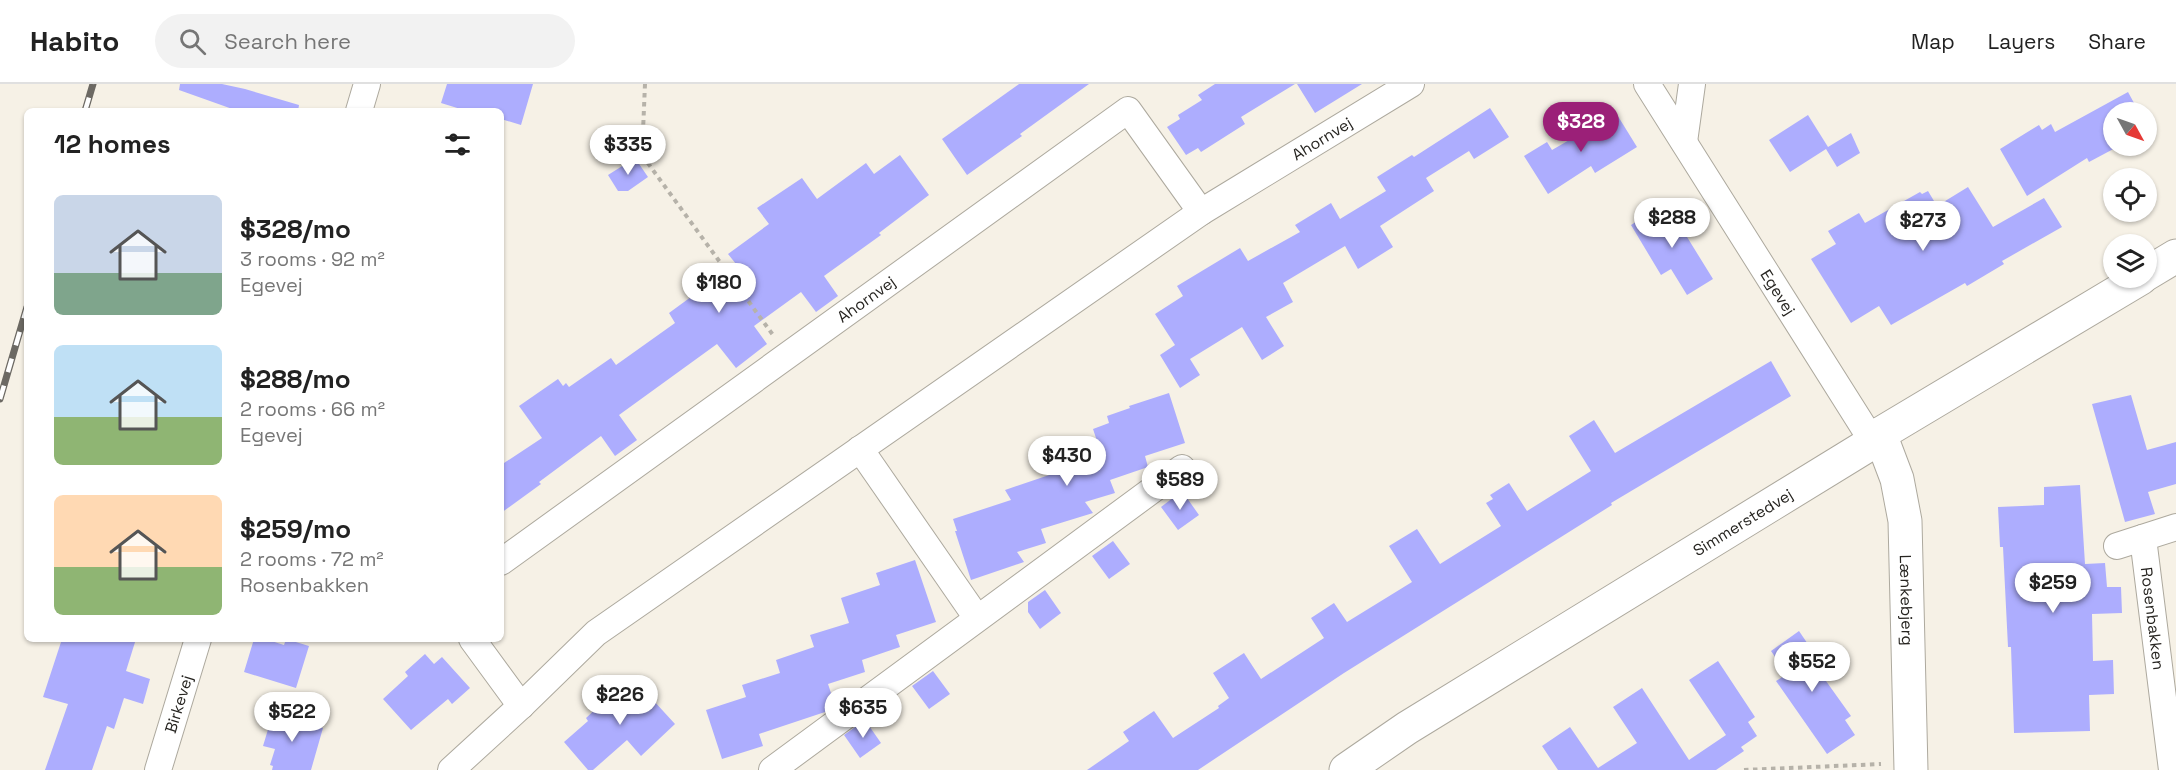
<!DOCTYPE html>
<meta charset="utf-8">
<style>
:root{--surface:#fff;--page:#f2f2f2;--text:#222;--muted:#767676;--line:#e0e0e0;--accent:#9b2078}
body{margin:0;font-family:"Space Grotesk",sans-serif;background:var(--page);color:var(--text);height:100vh;display:flex;flex-direction:column;font-size:22px;white-space:nowrap}
*{box-sizing:border-box;margin:0}
p{font-size:20px;color:var(--muted)}
.icon{flex:none;width:33px;height:33px;fill:none;stroke:currentColor;stroke-width:2;stroke-linecap:round;stroke-linejoin:round}
.map{position:relative;flex:1;overflow:hidden}
.side{position:absolute;left:24px;top:24px;width:480px;height:534px;display:flex;flex-direction:column;background:var(--surface);border-radius:9px;box-shadow:0 2px 4px #0004}
.side>*{flex:none}
.needle{width:39px;rotate:130deg}
.tools{position:absolute;left:2103px;top:18px;display:grid;gap:12px}
.tools a{display:grid;place-items:center;width:54px;height:54px;border-radius:50%;background:var(--surface);box-shadow:0 2px 4px #0004;font-size:30px}
.price{position:absolute;translate:-50% -51px;padding:0 14px;border-radius:21px;background:#fff;color:#222;font-size:20px;line-height:39px;filter:drop-shadow(0 2px 3px #0008)}
.price::after{content:'';position:absolute;left:50%;top:36px;width:18px;height:14px;margin-left:-9px;background:inherit;clip-path:polygon(0 0,100% 0,50% 100%)}
.price.selected{background:var(--accent);color:#fff}
ul{padding:0;list-style:none}
li{display:flex;align-items:center;gap:18px;height:150px;padding:0 30px}
li span{display:grid;place-items:center;flex:none;width:168px;height:120px;border-radius:9px;color:#555}
li>.icon{margin-inline-start:auto}
span .icon{width:72px;height:72px;fill:#fffc;stroke-width:1}
li b{font-size:26px}
h2{display:flex;justify-content:space-between;align-items:center;height:72px;padding:0 30px;font-size:26px}
header{display:flex;align-items:center;gap:36px;box-sizing:border-box;height:84px;padding:0 30px;background:var(--surface);border-bottom:2px solid var(--line)}
header strong{font-size:28px}
nav{display:flex;gap:33px;margin-inline-start:auto;font-size:21px}
.search{width:420px;height:54px;background:var(--page);display:flex;align-items:center;gap:15px;box-sizing:border-box;padding:0 21px;border-radius:33px;color:var(--muted);font-size:22px}
.map>svg:first-child{display:block}
.building{fill:#adadfe}
.lines{fill:none;stroke-linecap:round;stroke-linejoin:round}
.street-casing{stroke:#ada99e;stroke-width:28}
.secondary-casing{stroke:#ada99e;stroke-width:35}
.path{stroke:#b6b2a9;stroke-width:4;stroke-dasharray:4.5 4.5;stroke-linecap:butt}
.street{stroke:#fff;stroke-width:26}
.secondary{stroke:#fff;stroke-width:33}
.rail-casing{stroke:#6c6963;stroke-width:7}
.rail{stroke:#fff;stroke-width:4.5;stroke-dasharray:14;stroke-linecap:butt}
.labels{text-anchor:middle;dominant-baseline:central;stroke-width:6;stroke-linejoin:round;paint-order:stroke}
.street-label{font-size:16px;fill:#272521;stroke:#fff}
</style>
<header>
<strong>Habito</strong>
<div class="search"><svg class="icon" aria-label="search" viewBox="0 0 24 24"><circle cx="10" cy="10" r="6"/><path d="M15 15l6 6"/></svg>Search here</div>
<nav><a>Map</a><a>Layers</a><a>Share</a></nav>
</header>
<div class="map">
<svg width="2176" height="686" viewBox="0 0 2176 686">
<rect width="100%" height="100%" fill="#f6f1e6"/>
<path class="building" d="M180,0H222L245,5L299,21L298,27H238L179,6Z
M447,0H533L521,41L501,35V27H467L441,19Z
M1019,0H1089L1020,50L1022,52L967,91L942,55Z
M1215,0H1295L1241,33L1245,40L1201,68L1198,64L1186,71L1167,43L1180,35L1178,31L1202,16L1198,11Z
M1297,0H1362L1315,29Z
M2128,8L2139,28H2114V62H2119L2089,78L2087,74L2027,112L2000,65L2039,41L2042,46L2051,40L2055,48Z
M1490,24L1509,53L1474,75L1469,67L1426,94L1434,107L1380,142L1393,163L1358,185L1345,162L1283,199L1293,218L1266,233L1284,262L1262,276L1242,243L1190,275L1200,291L1180,304L1160,271L1175,261L1155,230L1183,212L1177,202L1240,164L1248,177L1300,148L1295,141L1331,119L1340,135L1386,107L1377,93L1412,71L1414,73Z
M1616,29L1637,63L1595,89L1591,82L1548,110L1524,72L1547,58L1552,66Z
M1808,31L1828,63L1851,49L1860,69L1837,83L1826,65L1790,88L1769,56Z
M900,71L929,111L879,149L881,151L824,192L838,212L816,228L801,208L754,242L767,260L736,284L717,260L619,331L637,356L615,372L601,352L539,398L541,400L501,429V381L542,354L519,322L558,295L563,302L566,299L569,303L611,274L616,281L675,239L669,229L736,180L728,170L769,140L757,124L802,94L817,115L866,79L874,90Z
M635,74L648,93L628,107H618L608,91Z
M1968,103L1993,143L2044,114L2062,143L2002,177L2004,180L1967,202L1965,199L1891,241L1879,222L1851,239L1811,175L1836,160L1828,147L1859,129L1865,139L1920,108L1922,110L1928,107L1937,122Z
M1666,119L1713,195L1687,211L1671,185L1661,191L1631,141Z
M1771,277L1791,312L1611,419L1612,421L1344,589L1198,686H1087L1129,657L1123,648L1154,627L1173,654L1219,624L1218,622L1229,614L1213,589L1244,569L1261,595L1324,554L1311,534L1334,519L1347,538L1412,498L1389,462L1417,445L1440,480L1501,442L1486,419L1493,415L1490,411L1509,399L1527,427L1591,387L1569,352L1594,336L1615,369Z
M1169,309L1185,359L1145,372L1148,383L1110,396L1115,409L1085,418L1093,429L1041,445L1046,459L1017,468L1024,478L971,496L955,447H957L953,435L1011,416L1005,406L1064,386L1059,373L1098,360L1093,345L1109,339L1107,332L1130,324L1129,322Z
M2131,311L2147,366L2176,358V400L2148,408L2155,430L2125,438L2092,320Z
M2080,401L2085,480L2105,479L2107,503H2121L2122,529L2092,530L2093,577L2113,576L2114,610L2089,611L2090,647L2014,649L2011,563H2008L2003,463H2000L1998,423L2044,421V403Z
M1182,407L1199,431L1178,446L1161,423Z
M1113,457L1130,480L1109,495L1092,472Z
M915,476L936,538L896,551L900,563L862,576L865,588L828,600L835,621L825,628L759,650L763,662L722,675L706,626L746,613L742,601L780,589L776,576L814,563L810,551L849,539L841,514L880,501L876,489Z
M1045,506L1061,529L1040,545L1028,528V518Z
M1799,547L1831,594L1826,597L1851,632L1845,636L1855,651L1827,670L1776,597L1787,590L1771,567Z
M62,555H136L126,587L150,595L143,620L124,614L114,645L107,642L92,686H45L68,620L43,613Z
M254,555H265L284,561L286,555L309,562L296,604L244,588Z
M425,570L434,580L442,573L470,604L452,620L448,615L411,646L383,615L408,592L405,588Z
M1718,577L1755,633L1748,638L1757,652L1741,663L1744,667L1716,686H1558L1542,662L1570,643L1598,684L1637,659L1613,623L1642,604L1689,676L1726,651L1689,596Z
M933,587L950,610L929,625L912,602Z
M631,592L675,640L641,672L627,656L593,686H588L564,658L588,637L586,634Z
M273,629L323,644L311,686H272L273,682L270,681L275,665L263,662Z
M865,636L881,659L860,674L844,651Z"/>
<g class="lines">
<defs>
<g id="street">
<path id="s1" d="M1647,0L1873,358"/>
<path d="M359,27L367,0"/>
<path d="M1684,58L1692,0"/>
<path d="M860,365L977,534"/>
<path id="s2" d="M2143,454L2172,686"/>
<path d="M2117,462L2176,443"/>
<path id="s3" d="M501,478L1128,26L1201,128"/>
<path d="M472,555L521,622"/>
<path id="s4" d="M158,686L198,555"/>
<path id="s5" d="M451,686L521,622L596,549L1201,128L1411,0"/>
<path d="M772,686L1182,384"/>
</g>
<g id="secondary">
<path d="M2146,190L2176,172"/>
<path id="s6" d="M1880,350L1897,395L1905,437L1911,686"/>
<path id="s7" d="M1346,686L1407,644L1873,358L1880,350L2141,194"/>
</g>
</defs>
<use href="#street" class="street-casing"/>
<use href="#secondary" class="secondary-casing"/>
<path class="path" d="M645,0L642,71L773,251
M1744,686L1881,680"/>
<use href="#street" class="street"/>
<use href="#secondary" class="secondary"/>
<defs>
<path id="rail" d="M85,27L93,0
M0,315L27,223"/>
</defs>
<use href="#rail" class="rail-casing"/>
<use href="#rail" class="rail"/>
</g>
<g class="labels">
<g class="street-label">
<text stroke="none"><textPath href="#s5" startOffset="1078">Ahornvej</textPath></text>
<text stroke="none"><textPath href="#s1" startOffset="246">Egevej</textPath></text>
<text stroke="none"><textPath href="#s3" startOffset="450">Ahornvej</textPath></text>
<text stroke="none"><textPath href="#s7" startOffset="468">Simmerstedvej</textPath></text>
<text stroke="none"><textPath href="#s6" startOffset="170">Lænkebjerg</textPath></text>
<text stroke="none"><textPath href="#s2" startOffset="81">Rosenbakken</textPath></text>
<text stroke="none"><textPath href="#s4" startOffset="69">Birkevej</textPath></text>
</g>
</g>
</svg>
<div class="tools">
<a><svg class="needle" viewBox="-14 -14 28 28"><path d="M0-13l5 13h-10z" fill="#e53935"/><path d="M0 13l5-13h-10z" fill="#767676"/></svg></a>
<a><svg class="icon" aria-label="locate" viewBox="0 0 24 24"><circle cx="12" cy="12" r="6"/><path d="M12 2v4M12 18v4M2 12h4M18 12h4"/></svg></a>
<a><svg class="icon" aria-label="layers" viewBox="0 0 24 24"><path d="M12 4l9 5-9 5-9-5zM3 14l9 5 9-5"/></svg></a>
</div>
<b class="price selected" style="left:1581px;top:69px">$328</b>
<b class="price" style="left:628px;top:92px">$335</b>
<b class="price" style="left:1672px;top:165px">$288</b>
<b class="price" style="left:1923px;top:168px">$273</b>
<b class="price" style="left:719px;top:230px">$180</b>
<b class="price" style="left:1067px;top:403px">$430</b>
<b class="price" style="left:1180px;top:427px">$589</b>
<b class="price" style="left:2053px;top:530px">$259</b>
<b class="price" style="left:1812px;top:609px">$552</b>
<b class="price" style="left:620px;top:642px">$226</b>
<b class="price" style="left:863px;top:655px">$635</b>
<b class="price" style="left:292px;top:659px">$522</b>
<section class="side">
<h2>12 homes<svg class="icon" aria-label="filters" viewBox="0 0 24 24"><path d="M4 7h16M4 17h16"/><circle cx="9" cy="7" r="2"/><circle cx="15" cy="17" r="2"/></svg></h2>
<ul>
<li><span style="background:linear-gradient(#c9d6e8 65%,#7fa58c 0)"><svg class="icon" aria-label="home" viewBox="0 0 24 24"><path d="M3 11l9-7 9 7M6 9v11h12V9"/></svg></span><div><b>$328/mo</b><p>3 rooms · 92 m²</p><p>Egevej</p></div></li>
<li><span style="background:linear-gradient(#bfe0f5 60%,#8fb573 0)"><svg class="icon" aria-label="home" viewBox="0 0 24 24"><path d="M3 11l9-7 9 7M6 9v11h12V9"/></svg></span><div><b>$288/mo</b><p>2 rooms · 66 m²</p><p>Egevej</p></div></li>
<li><span style="background:linear-gradient(#ffd9b3 60%,#8fb573 0)"><svg class="icon" aria-label="home" viewBox="0 0 24 24"><path d="M3 11l9-7 9 7M6 9v11h12V9"/></svg></span><div><b>$259/mo</b><p>2 rooms · 72 m²</p><p>Rosenbakken</p></div></li>
</ul>
</section>
</div>
